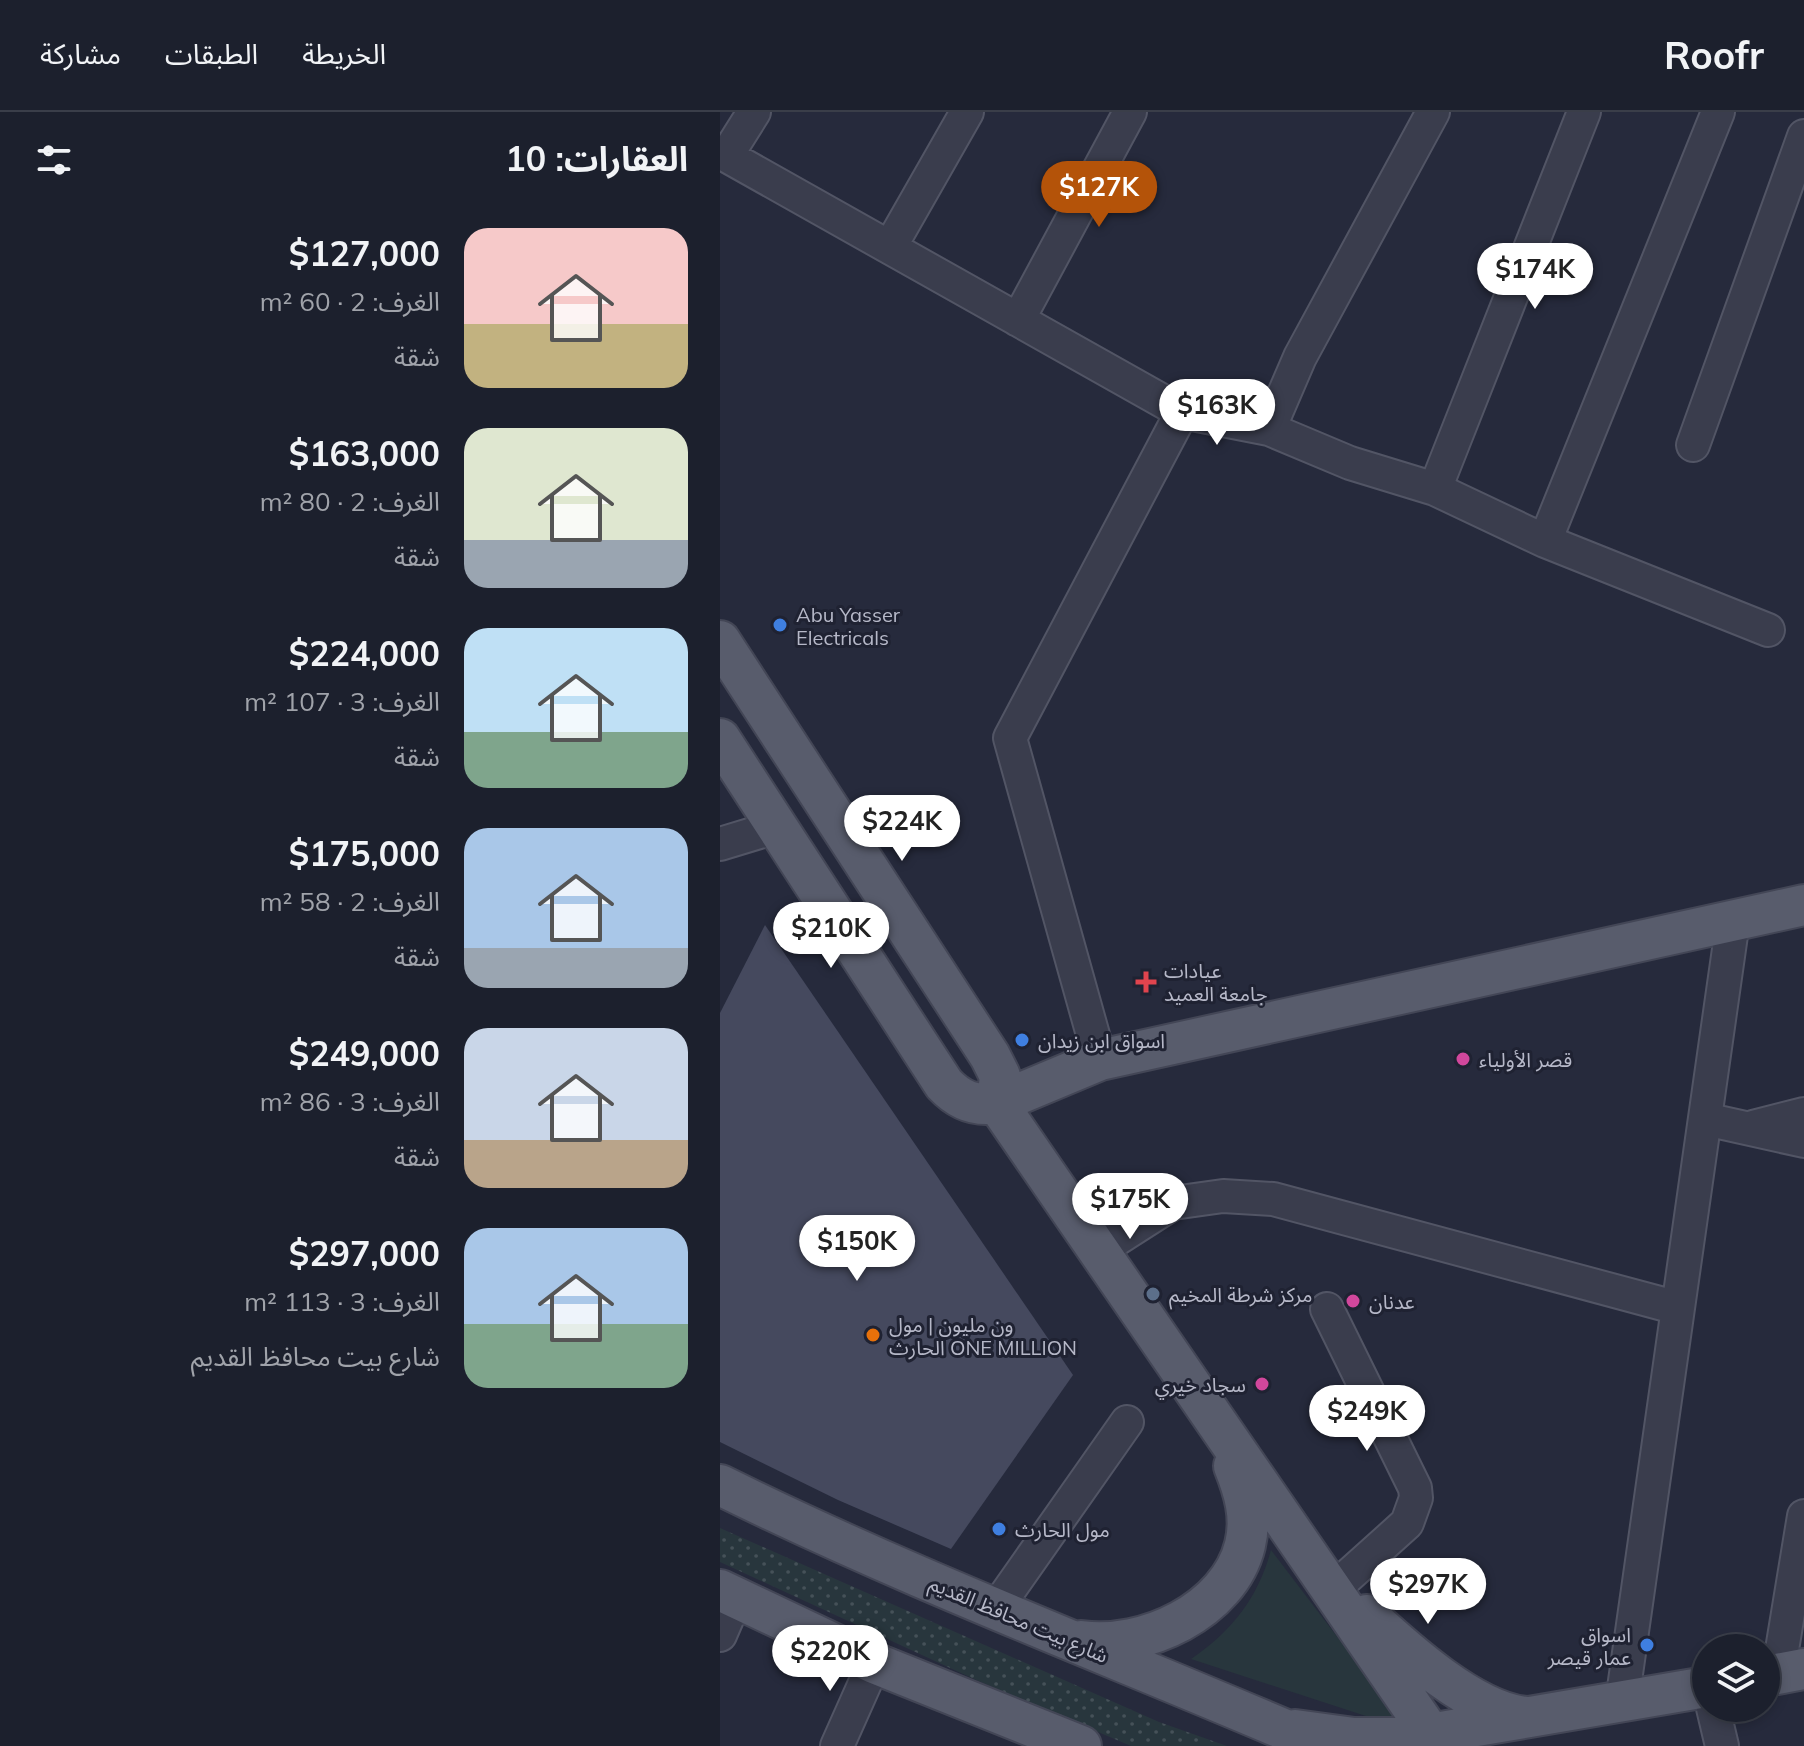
<!DOCTYPE html>
<html lang="ar">
<meta charset="utf-8">
<style>
:root{--surface:#1c202d;--page:#292d39;--text:#f1f3f6;--muted:#a0a3aa;--line:#3a3e49;--accent:#b45309}
body{margin:0;font-family:Mulish,"Noto Sans Arabic",sans-serif;background:var(--page);color:var(--text);direction:rtl;height:100vh;display:flex;flex-direction:column;font-size:30px;white-space:nowrap}
*{box-sizing:border-box;margin:0}
p{font-size:26px;color:var(--muted)}
.icon{flex:none;width:44px;height:44px;fill:none;stroke:currentColor;stroke-width:2;stroke-linecap:round;stroke-linejoin:round}
.map{position:relative;flex:1;overflow:hidden;direction:ltr}
.details{display:flex;flex-direction:column;background:var(--surface);width:720px}
.details>*{flex:none}
.tools{position:absolute;left:972px;top:1522px;display:grid;gap:16px}
.tools a{display:grid;place-items:center;width:88px;height:88px;border-radius:50%;background:var(--surface);box-shadow:0 4px 12px #0003,0 0 0 2px var(--line);font-size:40px}
.price{position:absolute;translate:-50% -68px;padding:0 18px;border-radius:28px;background:#fff;color:#222;font-size:26px;line-height:52px;filter:drop-shadow(0 2px 4px #0008)}
.price::after{content:'';position:absolute;left:50%;top:48px;width:24px;height:18px;margin-left:-12px;background:inherit;clip-path:polygon(0 0,100% 0,50% 100%)}
.price.active{background:var(--accent);color:#fff}
ul{padding:0;list-style:none}
li{display:flex;align-items:center;gap:24px;height:200px;padding:0 32px}
li span{display:grid;place-items:center;flex:none;width:224px;height:160px;border-radius:24px;color:#555}
li>.icon{margin-inline-start:auto}
span .icon{width:96px;height:96px;fill:#fffc;stroke-width:1}
li b{font-size:34px}
h2{display:flex;justify-content:space-between;align-items:center;height:96px;padding:0 32px;font-size:34px}
header{display:flex;align-items:center;gap:48px;box-sizing:border-box;height:112px;padding:0 40px;background:var(--surface);border-bottom:2px solid var(--line)}
header strong{font-size:38px}
nav{display:flex;gap:44px;margin-inline-start:auto;font-size:28px}
main{display:flex;flex:1;min-height:0}
.map>svg:first-child{display:block}
.grass{fill:#28363d}
.garden{fill:url(#garden-dots)}
.building{fill:#45495e}
.lines{fill:none;stroke-linecap:round;stroke-linejoin:round}
.minor-casing{stroke:#525565;stroke-width:36}
.major-casing{stroke:#434656;stroke-width:44}
.minor{stroke:#3a3d4d;stroke-width:32}
.major{stroke:#585c6c;stroke-width:40}
.shop-dot{fill:#3f7fe0;stroke:#1f2232;stroke-width:3}
.health-dot{fill:#e0444e;stroke:#1f2232;stroke-width:3}
.hotel-dot{fill:#d1479c;stroke:#1f2232;stroke-width:3}
.service-dot{fill:#5c6f8a;stroke:#1f2232;stroke-width:3}
.food-dot{fill:#e8710a;stroke:#1f2232;stroke-width:3}
.labels{text-anchor:middle;dominant-baseline:central;stroke-width:6;stroke-linejoin:round;paint-order:stroke}
.poi-label{font-size:20px;fill:#b6b8c8;stroke:#1f2232;text-anchor:start}
.street-label{font-size:20px;fill:#b6b8c8;stroke:#1f2232}
</style>
<header>
<strong>Roofr</strong>
<nav><a>الخريطة</a><a>الطبقات</a><a>مشاركة</a></nav>
</header>
<main>
<div class="map">
<svg width="1084" height="1634" viewBox="0 0 1084 1634">
<defs>
<pattern id="garden-dots" width="8" height="8" patternUnits="userSpaceOnUse" patternTransform="scale(2)"><rect width="8" height="8" fill="#28363d"/><path d="M2 2h.1M6 6h.1" fill="none" stroke="#455158" stroke-width="1.8" stroke-linecap="round"/></pattern>
</defs>
<rect width="100%" height="100%" fill="#262a3c"/>
<path class="grass" d="M551,1438L667,1590L671,1598V1605L667,1608L655,1607L471,1547C512,1519 538,1486 551,1438Z"/>
<path class="garden" d="M0,1416L439,1610L507,1634H411L254,1567L0,1450Z"/>
<path class="building" d="M45,813L353,1263L231,1437L118,1388L0,1330V901Z"/>
<g class="lines">
<defs>
<path id="minor" d="M0,40L462,300L549,317L630,351L715,377L825,429L1048,518
M7,43L34,0
M170,135L247,0
M298,208L410,0
M549,317L580,245L713,0
M973,333L1084,24
M715,377L864,0
M825,429L998,0
M0,732L56,715
M380,948L290,626L462,300
M985,1007L1084,1029
M1033,1015L1084,1002
M378,1139L453,1091L503,1084L553,1087L958,1196
M607,1197L695,1376L696,1386L687,1411L617,1474
M275,1498L407,1310
M0,1523L16,1486
M1058,1562L1084,1404
M902,1590L1013,809
M993,1596L1002,1634
M117,1634L154,1551"/>
<path id="major" d="M0,529L270,944L280,964L277,991L719,1634
M0,627L224,972C239,988 255,995 277,991L380,948L1084,793
M0,1373C196,1470 402,1547 603,1634
M0,1478L154,1551L361,1634
M647,1503C685,1538 753,1600 806,1605
M361,1529C424,1538 509,1499 525,1433C532,1405 524,1379 514,1354
M1046,1564L1084,1557
M575,1618L634,1626H686L986,1575"/>
</defs>
<use href="#minor" class="minor-casing"/>
<use href="#major" class="major-casing"/>
<use href="#minor" class="minor"/>
<use href="#major" class="major"/>
</g>
<g class="shop-dot">
<circle cx="60" cy="513" r="8"/>
<circle cx="302" cy="928" r="8"/>
<circle cx="279" cy="1417" r="8"/>
<circle cx="927" cy="1533" r="8"/>
</g>
<path class="health-dot" d="M422 858h8v8h8v8h-8v8h-8v-8h-8v-8h8z"/>
<g class="hotel-dot">
<circle cx="743" cy="947" r="8"/>
<circle cx="633" cy="1189" r="8"/>
<circle cx="542" cy="1272" r="8"/>
</g>
<circle class="service-dot" cx="433" cy="1182" r="8"/>
<circle class="food-dot" cx="153" cy="1223" r="8"/>
<g class="labels">
<g class="poi-label">
<text x="76" y="502">Abu Yasser<tspan x="76" dy="23">Electricals</tspan></text>
<text x="444" y="858">عيادات<tspan x="444" dy="23">جامعة العميد</tspan></text>
<text x="318" y="928">اسواق ابن زيدان</text>
<text x="759" y="947">قصر الأولياء</text>
<text x="449" y="1182">مركز شرطة المخيم</text>
<text x="649" y="1189">عدنان</text>
<text x="169" y="1212">ون مليون | مول<tspan x="169" dy="23">الحارث ONE MILLION</tspan></text>
<text x="526" y="1272" text-anchor="end">سجاد خيري</text>
<text x="295" y="1417">مول الحارث</text>
<text x="911" y="1522" text-anchor="end">اسواق<tspan x="911" dy="23">عمار قيصر</tspan></text>
</g>
<g class="street-label">
<text transform="translate(299 1507) rotate(23)">شارع بيت محافظ القديم</text>
</g>
</g>
</svg>
<div class="tools">
<a><svg class="icon" aria-label="layers" viewBox="0 0 24 24"><path d="M12 4l9 5-9 5-9-5zM3 14l9 5 9-5"/></svg></a>
</div>
<b class="price active" style="left:379px;top:117px">$127K</b>
<b class="price" style="left:815px;top:199px">$174K</b>
<b class="price" style="left:497px;top:335px">$163K</b>
<b class="price" style="left:182px;top:751px">$224K</b>
<b class="price" style="left:111px;top:858px">$210K</b>
<b class="price" style="left:410px;top:1129px">$175K</b>
<b class="price" style="left:137px;top:1171px">$150K</b>
<b class="price" style="left:647px;top:1341px">$249K</b>
<b class="price" style="left:708px;top:1514px">$297K</b>
<b class="price" style="left:110px;top:1581px">$220K</b>
</div>
<section class="details">
<h2>العقارات: 10<svg class="icon" aria-label="filters" viewBox="0 0 24 24"><path d="M4 7h16M4 17h16"/><circle cx="9" cy="7" r="2"/><circle cx="15" cy="17" r="2"/></svg></h2>
<ul>
<li><span style="background:linear-gradient(#f6c9c9 60%,#c2b280 0)"><svg class="icon" aria-label="home" viewBox="0 0 24 24"><path d="M3 11l9-7 9 7M6 9v11h12V9"/></svg></span><div><b>$127,000</b><p>الغرف: 2 · 60 m²</p><p>شقة</p></div></li>
<li><span style="background:linear-gradient(#dfe7d0 70%,#9aa5b1 0)"><svg class="icon" aria-label="home" viewBox="0 0 24 24"><path d="M3 11l9-7 9 7M6 9v11h12V9"/></svg></span><div><b>$163,000</b><p>الغرف: 2 · 80 m²</p><p>شقة</p></div></li>
<li><span style="background:linear-gradient(#bfe0f5 65%,#7fa58c 0)"><svg class="icon" aria-label="home" viewBox="0 0 24 24"><path d="M3 11l9-7 9 7M6 9v11h12V9"/></svg></span><div><b>$224,000</b><p>الغرف: 3 · 107 m²</p><p>شقة</p></div></li>
<li><span style="background:linear-gradient(#a9c7e8 75%,#9aa5b1 0)"><svg class="icon" aria-label="home" viewBox="0 0 24 24"><path d="M3 11l9-7 9 7M6 9v11h12V9"/></svg></span><div><b>$175,000</b><p>الغرف: 2 · 58 m²</p><p>شقة</p></div></li>
<li><span style="background:linear-gradient(#c9d6e8 70%,#b9a48a 0)"><svg class="icon" aria-label="home" viewBox="0 0 24 24"><path d="M3 11l9-7 9 7M6 9v11h12V9"/></svg></span><div><b>$249,000</b><p>الغرف: 3 · 86 m²</p><p>شقة</p></div></li>
<li><span style="background:linear-gradient(#a9c7e8 60%,#7fa58c 0)"><svg class="icon" aria-label="home" viewBox="0 0 24 24"><path d="M3 11l9-7 9 7M6 9v11h12V9"/></svg></span><div><b>$297,000</b><p>الغرف: 3 · 113 m²</p><p>شارع بيت محافظ القديم</p></div></li>
</ul>
</section>
</main>
